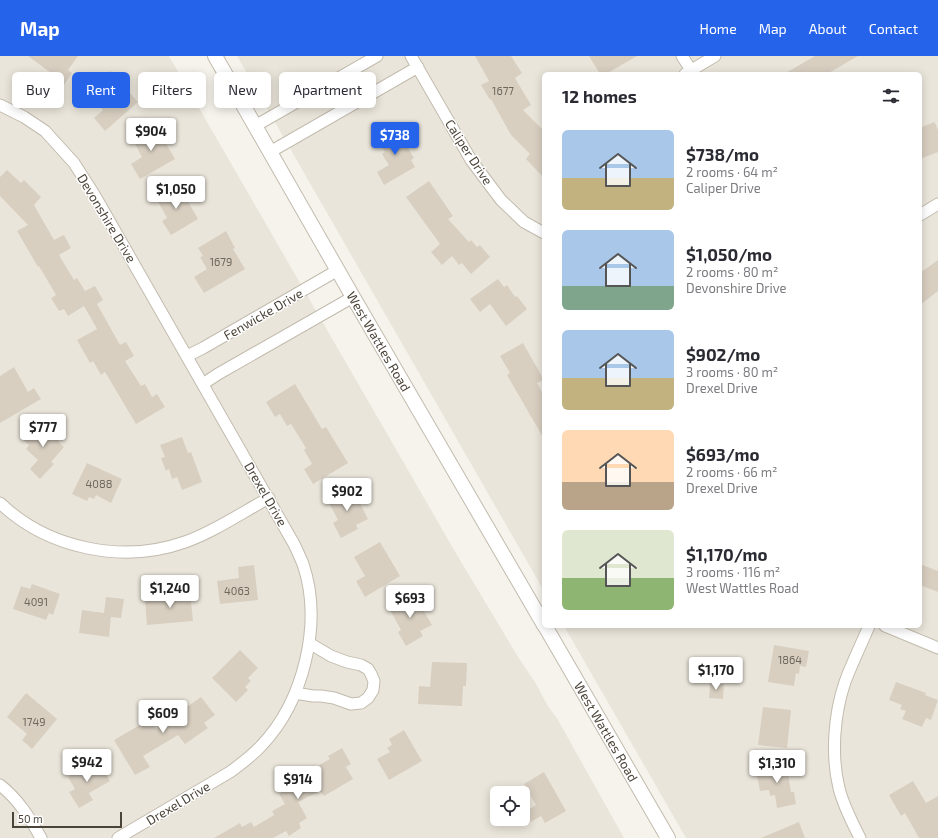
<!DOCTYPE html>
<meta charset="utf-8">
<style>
:root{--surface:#fff;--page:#f7f7f7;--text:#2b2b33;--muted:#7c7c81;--accent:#2563eb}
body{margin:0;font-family:"Exo 2",sans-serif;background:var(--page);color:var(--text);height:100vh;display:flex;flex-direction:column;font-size:15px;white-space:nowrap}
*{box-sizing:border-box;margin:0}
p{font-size:13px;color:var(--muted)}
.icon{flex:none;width:22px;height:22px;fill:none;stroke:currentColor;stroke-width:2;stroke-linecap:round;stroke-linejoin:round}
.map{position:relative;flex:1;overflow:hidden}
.panel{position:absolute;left:542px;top:16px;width:380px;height:556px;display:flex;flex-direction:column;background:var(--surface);border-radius:6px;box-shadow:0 2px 10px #0003}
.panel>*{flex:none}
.guide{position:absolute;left:12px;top:16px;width:380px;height:36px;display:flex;gap:8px}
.fabs{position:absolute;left:490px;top:730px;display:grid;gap:8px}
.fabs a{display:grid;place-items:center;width:40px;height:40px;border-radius:6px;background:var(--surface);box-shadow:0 2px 10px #0003;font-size:20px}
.scale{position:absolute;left:12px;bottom:10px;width:110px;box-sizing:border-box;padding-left:4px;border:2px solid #4b4439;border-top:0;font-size:11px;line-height:14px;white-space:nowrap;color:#4b4439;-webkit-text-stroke:3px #fff;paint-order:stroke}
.price{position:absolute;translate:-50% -34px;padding:0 9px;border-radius:4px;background:#fff;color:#222;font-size:13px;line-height:26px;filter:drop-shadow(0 1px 2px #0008)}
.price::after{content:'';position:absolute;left:50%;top:24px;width:12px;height:9px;margin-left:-6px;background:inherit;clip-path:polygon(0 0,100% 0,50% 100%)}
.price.active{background:var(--accent);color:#fff}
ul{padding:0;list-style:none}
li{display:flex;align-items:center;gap:12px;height:100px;padding:0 20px}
li span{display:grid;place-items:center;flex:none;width:112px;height:80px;border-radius:6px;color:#555}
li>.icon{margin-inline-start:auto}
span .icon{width:48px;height:48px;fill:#fffc;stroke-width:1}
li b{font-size:17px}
h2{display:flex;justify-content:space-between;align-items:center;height:48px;padding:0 20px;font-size:17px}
.chip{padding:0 14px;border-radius:6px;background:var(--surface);box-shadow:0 2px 10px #0003;font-size:14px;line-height:36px}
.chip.active{background:var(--accent);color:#fff}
header{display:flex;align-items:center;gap:24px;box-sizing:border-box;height:56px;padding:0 20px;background:var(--accent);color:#fff}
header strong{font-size:19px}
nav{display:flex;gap:22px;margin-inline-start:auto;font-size:14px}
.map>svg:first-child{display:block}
.residential{fill:#eae5da;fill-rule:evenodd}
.building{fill:#d8cfc1}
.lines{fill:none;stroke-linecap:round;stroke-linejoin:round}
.minor-casing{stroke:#c2bbae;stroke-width:13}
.tertiary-casing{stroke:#c2bbae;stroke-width:16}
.minor{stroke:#fff;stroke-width:11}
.tertiary{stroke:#fff;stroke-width:14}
.labels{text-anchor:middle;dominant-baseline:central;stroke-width:3;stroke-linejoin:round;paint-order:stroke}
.number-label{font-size:11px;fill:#6e675b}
.street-label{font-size:13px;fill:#4b4439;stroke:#fff}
</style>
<header>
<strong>Map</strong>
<nav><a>Home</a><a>Map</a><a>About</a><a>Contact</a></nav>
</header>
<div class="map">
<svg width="938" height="782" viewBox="0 0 938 782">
<rect width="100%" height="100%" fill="#f6f3ec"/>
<path class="residential" d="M0,0H169L457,499L518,601L535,626L548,650L558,664L624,782H0ZM497,737H523V763H497Z
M237,0H938V782H686L564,570H920V18H544V535Z"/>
<path class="building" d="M28,0H78L68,14L72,17L62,32L48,22L51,17Z
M475,0H511L522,17L515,22L531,49L523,54L544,75V122L526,103L530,98L511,79L491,43L490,44L481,29L489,25Z
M589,0H637L606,18H600Z
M815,0H858L827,18H784Z
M110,15L138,46L105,75L94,62L103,54L87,35Z
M934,66L935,67L938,74V96L920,103V72Z
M155,68L175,103L140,123L131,108L142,101L132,82Z
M400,71L408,85L405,87L414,102L411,104L415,111L384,129L377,116L389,109L382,98L385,96L378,85Z
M7,114L21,127L24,124L41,141L34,149L54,184L64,179L71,192L59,199L74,224L77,222L85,235L95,230L103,244L97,248L120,289L126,286L134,300L125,305L141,330L145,328L152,341L157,338L165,351L136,368L105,316L101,319L93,305L90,307L77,284L97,273L84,250L68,260L64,253L59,255L51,242L56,239L39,210L38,211L17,175L28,169L0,140V121Z
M429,125L453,160L448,163L469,186L471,184L477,191L480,189L490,201L471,218L462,207L459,209L452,200L442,209L431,196L440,188L406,141Z
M178,128L198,163L171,179L162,165L167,162L156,142Z
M226,175L235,192L233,193L245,213L204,237L194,221L207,213L200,201L203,200L198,192Z
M938,204V235L920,249V217Z
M498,223L504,231L507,229L515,241L517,240L527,253L506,270L490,248L480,256L470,243Z
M523,287L544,324L537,327L544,340V383L507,319L510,317L500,300Z
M14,311L28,336L34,332L41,343L0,367V320Z
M295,328L322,373L326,371L348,407L313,428L304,413L312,408L304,394L306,392L291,368L287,370L280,358L275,361L266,346Z
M38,366L47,375L50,372L61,382L58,385L64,391L51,406L54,408L40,423L30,413L38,404L26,393L29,389L22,383Z
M182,381L188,397L191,396L202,426L182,434L177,421L172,423L169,413L166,415L161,402L165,401L160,389Z
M87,407L122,423L111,447L96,439L94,443L89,441L87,445L72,438Z
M352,431L368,463L356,469L358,473L341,482L333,467L338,464L327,443Z
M380,486L400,520L365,541L356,525L365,520L354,501Z
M920,508L938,515V536L920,529Z
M254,509L258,544L220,548L217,525L239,522L238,511Z
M32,528L60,538L53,559L49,557L46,564L13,553L21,530L30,533Z
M190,536L193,565L147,569L145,545L157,544V540L175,539V538Z
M414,538L432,569L420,575L423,580L406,590L398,576L401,574L389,552Z
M106,541L124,543L121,562L111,561L109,581L79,577L82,554L104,557Z
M774,589L809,595L806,611L800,610L799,618L796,617L794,630L768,626Z
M240,594L258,612L248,622L251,625L245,631L248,634L236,646L212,622Z
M432,606L467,607L466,630H463L462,650L418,648L419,630L430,631Z
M896,626L926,637L925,639L938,644L931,664L926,662L922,671L902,663L906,655L900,653L902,649L889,644Z
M710,627L724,628L723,643L709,642Z
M26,637L57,663L32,693L22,684L27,678L7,661Z
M201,641L215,659L204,667L208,672L185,688L178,679L143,700L150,711L135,719L114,684L150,663L156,673Z
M763,651L791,654L787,692L758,689Z
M404,674L422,705L389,724L377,703L390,696L387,692L392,689L389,683Z
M342,692L351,708L346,711L353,723L324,740L320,735L298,746L307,762L299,767L301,772L289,780L286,775L273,782H214L240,767L242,771L251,766L254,771L274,759L272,755L285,748L279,738L312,719L309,715L330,703L328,700Z
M97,704L110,725L89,737L93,744L79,752L69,736L75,733L68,721Z
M786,706L791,736H794L796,748L777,752L775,739L770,740L769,734L760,735L756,715L765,714V710Z
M544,716L566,755L545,767L541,760L523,770V757L536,749L524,728Z
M913,725L926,747L938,740V782H919L905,757L901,760L889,739Z
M799,766L805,782H761Z"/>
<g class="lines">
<defs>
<path id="minor" d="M411,0L471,104L501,144L524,166L544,177
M682,0L691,14
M685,18L715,0
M0,49L24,61L45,75L74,107L95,140L294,488C297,494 300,501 303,508C323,567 304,645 261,690C252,700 241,708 230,716L118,782
M255,70L377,0
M270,96L418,11
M920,159L938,148
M187,300L203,292L338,214
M203,328L218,318L353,241
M0,447C48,493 123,508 185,486C214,476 241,457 269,442
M885,570L938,592
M295,637L313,640H321L334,642L351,648L361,647L368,642L373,634L374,625L371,618L368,613L361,609L347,606L331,600L309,587
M0,729C18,743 30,762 41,782
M860,782C852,766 843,749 839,732C831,699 834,658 845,626C852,607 861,589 869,570"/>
<g id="tertiary">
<path id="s1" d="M215,0L353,241L544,569"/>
<path id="s2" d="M545,570L668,782"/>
</g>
</defs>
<use href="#minor" class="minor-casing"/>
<use href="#tertiary" class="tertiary-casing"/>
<use href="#minor" class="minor"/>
<use href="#tertiary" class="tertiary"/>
</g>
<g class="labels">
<g class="number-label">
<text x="503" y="34">1677</text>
<text x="221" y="205">1679</text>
<text x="99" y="427">4088</text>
<text x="237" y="534">4063</text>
<text x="36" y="545">4091</text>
<text x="790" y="603">1864</text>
<text x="34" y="665">1749</text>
</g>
<g class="street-label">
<text transform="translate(469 96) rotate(57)">Caliper Drive</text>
<text transform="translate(107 162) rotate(59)">Devonshire Drive</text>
<text transform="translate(263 258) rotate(-30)">Fenwicke Drive</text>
<text stroke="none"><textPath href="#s1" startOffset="329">West Wattles Road</textPath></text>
<text transform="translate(266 438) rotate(60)">Drexel Drive</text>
<text stroke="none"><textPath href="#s2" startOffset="122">West Wattles Road</textPath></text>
<text transform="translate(178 747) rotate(-31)">Drexel Drive</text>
</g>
</g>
</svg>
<div class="fabs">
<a><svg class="icon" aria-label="locate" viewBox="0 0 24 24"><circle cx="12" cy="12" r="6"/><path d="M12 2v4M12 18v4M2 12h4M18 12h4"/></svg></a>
</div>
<div class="scale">50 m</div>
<b class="price" style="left:151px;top:96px">$904</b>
<b class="price active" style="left:395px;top:100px">$738</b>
<b class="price" style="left:176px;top:154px">$1,050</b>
<b class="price" style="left:43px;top:392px">$777</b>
<b class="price" style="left:347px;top:456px">$902</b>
<b class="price" style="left:170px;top:553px">$1,240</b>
<b class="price" style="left:410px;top:563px">$693</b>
<b class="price" style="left:716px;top:635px">$1,170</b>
<b class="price" style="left:163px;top:678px">$609</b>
<b class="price" style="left:87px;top:727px">$942</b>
<b class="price" style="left:777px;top:728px">$1,310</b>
<b class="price" style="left:298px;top:744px">$914</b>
<div class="guide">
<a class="chip">Buy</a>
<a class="chip active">Rent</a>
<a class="chip">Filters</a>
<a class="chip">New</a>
<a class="chip">Apartment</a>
</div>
<section class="panel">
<h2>12 homes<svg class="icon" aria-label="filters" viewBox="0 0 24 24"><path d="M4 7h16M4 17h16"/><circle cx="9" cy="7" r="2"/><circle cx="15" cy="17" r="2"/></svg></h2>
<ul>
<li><span style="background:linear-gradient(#a9c7e8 60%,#c2b280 0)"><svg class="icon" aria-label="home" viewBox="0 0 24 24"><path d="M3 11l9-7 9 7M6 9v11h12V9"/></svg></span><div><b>$738/mo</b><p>2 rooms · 64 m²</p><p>Caliper Drive</p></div></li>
<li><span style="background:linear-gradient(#a9c7e8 70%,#7fa58c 0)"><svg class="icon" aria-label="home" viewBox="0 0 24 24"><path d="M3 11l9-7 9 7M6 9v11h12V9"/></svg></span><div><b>$1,050/mo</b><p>2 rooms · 80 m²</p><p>Devonshire Drive</p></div></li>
<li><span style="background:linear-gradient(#a9c7e8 60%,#c2b280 0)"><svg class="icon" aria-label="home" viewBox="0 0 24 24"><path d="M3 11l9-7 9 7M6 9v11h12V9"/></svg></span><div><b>$902/mo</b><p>3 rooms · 80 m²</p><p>Drexel Drive</p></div></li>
<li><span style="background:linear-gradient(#ffd9b3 65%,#b9a48a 0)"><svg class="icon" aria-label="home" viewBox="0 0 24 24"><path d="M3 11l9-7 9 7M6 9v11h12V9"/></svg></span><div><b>$693/mo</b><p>2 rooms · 66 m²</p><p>Drexel Drive</p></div></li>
<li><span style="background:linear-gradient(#dfe7d0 60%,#8fb573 0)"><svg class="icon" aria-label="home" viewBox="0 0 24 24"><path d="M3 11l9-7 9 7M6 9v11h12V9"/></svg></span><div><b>$1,170/mo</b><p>3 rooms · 116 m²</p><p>West Wattles Road</p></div></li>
</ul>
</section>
</div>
